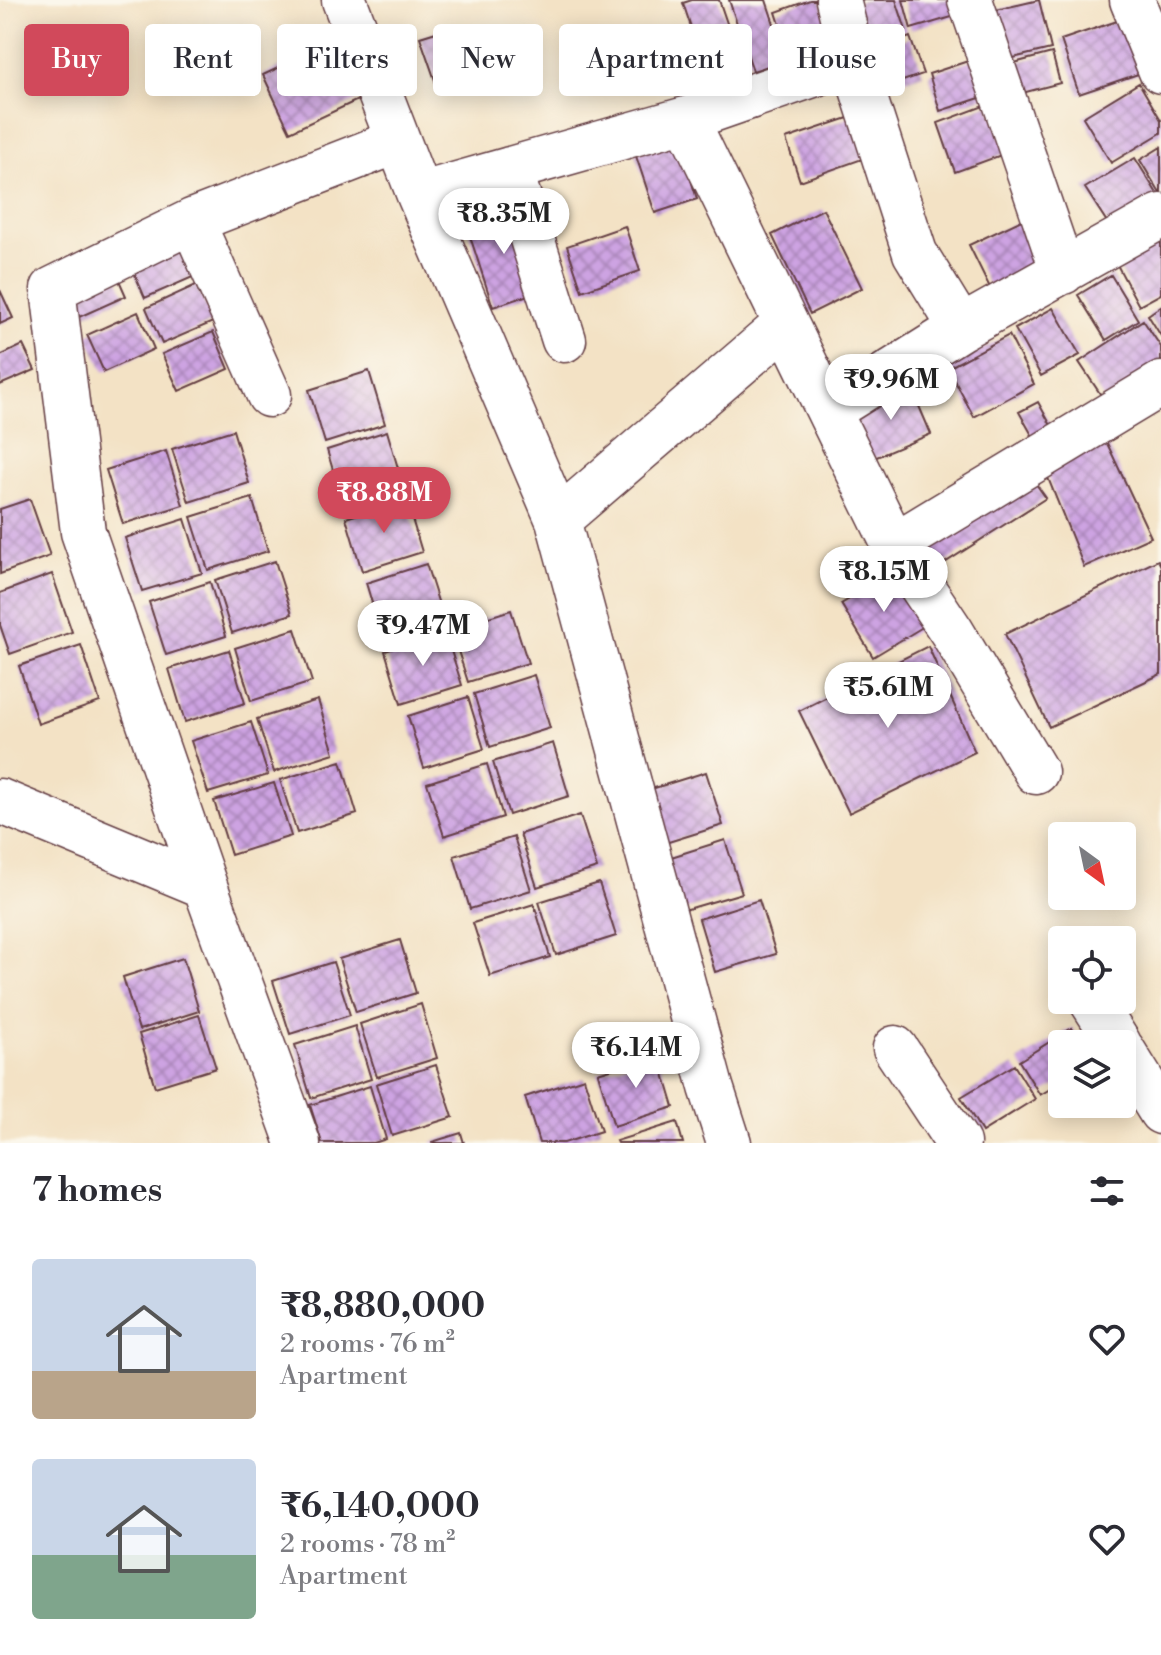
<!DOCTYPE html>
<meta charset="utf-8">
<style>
:root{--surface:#fff;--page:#f2f2f3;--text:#2b2b33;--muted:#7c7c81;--accent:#d1495b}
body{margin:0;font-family:"Libre Bodoni",serif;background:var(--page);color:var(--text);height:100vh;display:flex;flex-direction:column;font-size:30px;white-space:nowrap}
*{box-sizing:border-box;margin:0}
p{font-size:26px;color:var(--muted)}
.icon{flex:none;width:44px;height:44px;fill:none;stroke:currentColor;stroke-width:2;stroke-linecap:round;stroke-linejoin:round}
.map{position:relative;height:1143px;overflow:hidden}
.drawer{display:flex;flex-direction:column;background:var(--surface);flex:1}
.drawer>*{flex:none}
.top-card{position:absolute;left:24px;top:24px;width:1114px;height:72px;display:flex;gap:16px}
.needle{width:52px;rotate:147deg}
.buttons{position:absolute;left:1048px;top:822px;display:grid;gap:16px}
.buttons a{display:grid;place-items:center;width:88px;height:88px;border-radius:8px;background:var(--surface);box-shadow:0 4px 20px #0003;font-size:40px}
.price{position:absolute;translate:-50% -68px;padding:0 18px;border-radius:28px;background:#fff;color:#222;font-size:26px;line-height:52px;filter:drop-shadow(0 2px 4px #0008)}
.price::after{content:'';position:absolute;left:50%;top:48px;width:24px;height:18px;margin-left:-12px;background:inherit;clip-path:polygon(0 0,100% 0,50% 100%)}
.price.selected{background:var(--accent);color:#fff}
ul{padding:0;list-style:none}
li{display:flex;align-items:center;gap:24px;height:200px;padding:0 32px}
li span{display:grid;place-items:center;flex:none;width:224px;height:160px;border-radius:8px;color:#555}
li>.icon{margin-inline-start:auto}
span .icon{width:96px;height:96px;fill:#fffc;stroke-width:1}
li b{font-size:34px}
h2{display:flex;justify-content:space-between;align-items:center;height:96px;padding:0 32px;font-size:34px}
.pill{padding:0 28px;border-radius:8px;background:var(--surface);box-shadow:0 4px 20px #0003;font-size:28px;line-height:72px}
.pill.selected{background:var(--accent);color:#fff}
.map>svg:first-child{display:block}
.building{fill:url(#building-cross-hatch)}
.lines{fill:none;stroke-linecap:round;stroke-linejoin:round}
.minor-casing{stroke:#633c42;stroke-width:47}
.minor{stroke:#fff;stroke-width:44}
</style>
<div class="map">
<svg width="1161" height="1143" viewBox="0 0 1161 1143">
<defs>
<pattern id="building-cross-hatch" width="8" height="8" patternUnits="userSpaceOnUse" patternTransform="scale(2)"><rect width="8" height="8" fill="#cda3e2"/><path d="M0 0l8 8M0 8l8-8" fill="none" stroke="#a884b7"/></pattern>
</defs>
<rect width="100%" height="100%" fill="#fbf7ec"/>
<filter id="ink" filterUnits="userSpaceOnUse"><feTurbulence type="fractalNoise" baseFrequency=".0125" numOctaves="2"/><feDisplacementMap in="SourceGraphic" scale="16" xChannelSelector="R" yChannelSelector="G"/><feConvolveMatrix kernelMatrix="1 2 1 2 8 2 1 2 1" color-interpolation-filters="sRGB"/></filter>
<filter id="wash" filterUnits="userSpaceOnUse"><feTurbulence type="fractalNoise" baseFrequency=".006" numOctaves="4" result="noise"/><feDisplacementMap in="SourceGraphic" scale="32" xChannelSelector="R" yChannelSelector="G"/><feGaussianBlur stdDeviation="1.8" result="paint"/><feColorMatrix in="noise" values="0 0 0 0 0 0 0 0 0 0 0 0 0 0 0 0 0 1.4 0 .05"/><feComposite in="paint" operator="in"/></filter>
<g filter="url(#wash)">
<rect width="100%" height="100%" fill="#f3e2c5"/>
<g id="blocks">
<path class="building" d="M692,0H719L745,76L711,87L683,3Z
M729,0H766L786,60L753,71Z
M810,0H820L836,47L792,61L776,12Z
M864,0H896L906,30L856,47L843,7Z
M903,0H958L962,14L911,29Z
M1039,0L1051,49L996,62L983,13Z
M1123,19L1141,73L1079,94L1061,40Z
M449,28L465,77L437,86L420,37Z
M910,37L923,74L877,90L864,53Z
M333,42L360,99L290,132L263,75Z
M1052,53L1060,83L1007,97L999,67Z
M977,58L989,95L940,111L929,74Z
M1139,83L1161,120V133L1111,163L1083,117Z
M989,104L1007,153L955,172L938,123Z
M857,115L871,156L800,181L786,139Z
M678,139L697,199L655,213L635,153Z
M1161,147V195L1140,160Z
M1135,158L1161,200L1116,236L1085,188Z
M514,204L543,290L493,307L465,221Z
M823,209L862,288L810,314L772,235Z
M1026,218L1052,271L995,298L969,245Z
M625,226L640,271L582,291L567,246Z
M1161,234V294L1139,306L1115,261Z
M179,239L195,276L145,298L129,261Z
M115,271L126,296L77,318L65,293Z
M1111,275L1138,320L1106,340L1078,295Z
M196,285L213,322L162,344L146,308Z
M0,290L13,318L0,324Z
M1161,306V336L1148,315Z
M1053,308L1080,355L1041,376L1015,329Z
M138,312L154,349L104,372L87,335Z
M1143,320L1161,347V376L1111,410L1079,362Z
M213,332L229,369L179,391L162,354Z
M1009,335L1034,384L974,417L948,368Z
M23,345L35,370L0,385V356Z
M369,371L385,424L325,443L309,390Z
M910,385L931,434L872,459L851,409Z
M1038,402L1059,440L1041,451L1019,412Z
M233,430L249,483L189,502L172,449Z
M387,431L403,485L343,504L327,450Z
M1105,439L1151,537L1084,567L1042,463Z
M166,451L183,505L123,524L106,470Z
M1026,470L1046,498L929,573L910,540Z
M252,498L268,551L208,570L191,517Z
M30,499L50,556L0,574V509Z
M406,499L422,552L362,571L346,518Z
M185,519L202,573L142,591L125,538Z
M1158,560L1161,566V674L1049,727L1005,634Z
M275,561L292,614L232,633L215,580Z
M426,564L443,617L382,636L366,583Z
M895,572L926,625L873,657L841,604Z
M52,574L72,632L10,654L0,625V593Z
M210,582L226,636L166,655L149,602Z
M511,610L528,663L468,682L451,629Z
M295,629L312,682L251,701L235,648Z
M445,632L462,685L401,704L385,651Z
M81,645L100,702L38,724L19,666Z
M928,646L975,752L849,813L799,711Z
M229,650L245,703L185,722L169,669Z
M534,675L550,728L490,747L474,694Z
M468,697L484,749L424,768L408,716Z
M318,700L334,753L274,772L257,719Z
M251,722L268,775L208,793L191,741Z
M553,743L569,796L509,815L493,762Z
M341,761L357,814L297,833L280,780Z
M487,764L503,817L444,836L427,783Z
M706,772L723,825L662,844L645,791Z
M274,783L291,836L231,855L214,801Z
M580,815L597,868L537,887L520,834Z
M514,837L531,890L470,909L454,856Z
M725,840L742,893L681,911L665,859Z
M599,883L616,936L556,955L539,902Z
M759,900L776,954L715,972L699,919Z
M534,904L550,957L490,976L473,923Z
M400,940L416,993L356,1012L339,959Z
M183,958L199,1011L139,1030L123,977Z
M333,962L350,1015L290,1034L273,981Z
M421,1004L437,1058L377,1077L360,1024Z
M199,1015L216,1068L155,1087L139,1034Z
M355,1026L371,1079L311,1098L295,1045Z
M1072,1028L1082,1044H1062V1082L1040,1095L1019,1061Z
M658,1054L674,1107L614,1126L598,1073Z
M436,1065L453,1117L392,1136L376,1084Z
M1014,1065L1035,1099L982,1132L961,1097Z
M584,1078L601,1131L564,1143H539L525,1097Z
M370,1086L386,1139L374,1143H322L310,1105Z
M677,1122L683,1143H617L616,1141Z
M461,1133L464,1143H432V1142Z"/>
</g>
</g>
<g filter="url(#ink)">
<use href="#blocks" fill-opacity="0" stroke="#633c42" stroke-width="2"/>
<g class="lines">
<defs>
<path id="minor" d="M344,0L419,195L686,119L894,545L952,632L1036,772
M838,0L853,61L915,253L961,328
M970,0L1063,272
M1132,0L1161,71
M686,119L853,61
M510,169L564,340
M419,195L558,520L711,1087L729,1143
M192,221L269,395
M829,411L961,328L1161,216
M558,520L786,324
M894,545L1161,384
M0,801L205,886
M1091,1000L1119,1044
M895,1048L958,1143
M1122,1049L1161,1112
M298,1143L205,886L83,532L53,289L192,221L398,141"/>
</defs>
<use href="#minor" class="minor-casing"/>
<use href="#minor" class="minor"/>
</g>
</g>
</svg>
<div class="buttons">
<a><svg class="needle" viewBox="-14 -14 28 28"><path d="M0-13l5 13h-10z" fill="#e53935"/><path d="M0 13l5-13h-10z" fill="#7c7c81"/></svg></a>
<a><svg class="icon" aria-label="locate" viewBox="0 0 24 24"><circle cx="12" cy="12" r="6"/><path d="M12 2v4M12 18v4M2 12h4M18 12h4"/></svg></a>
<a><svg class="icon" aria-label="layers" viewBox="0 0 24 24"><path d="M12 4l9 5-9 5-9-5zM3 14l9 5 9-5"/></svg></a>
</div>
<b class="price" style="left:504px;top:256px">₹8.35M</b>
<b class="price" style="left:891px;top:422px">₹9.96M</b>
<b class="price selected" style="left:384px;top:535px">₹8.88M</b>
<b class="price" style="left:884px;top:614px">₹8.15M</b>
<b class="price" style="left:423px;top:668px">₹9.47M</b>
<b class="price" style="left:888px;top:730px">₹5.61M</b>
<b class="price" style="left:636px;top:1090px">₹6.14M</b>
<div class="top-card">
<a class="pill selected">Buy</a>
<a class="pill">Rent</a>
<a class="pill">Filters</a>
<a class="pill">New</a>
<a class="pill">Apartment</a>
<a class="pill">House</a>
</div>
</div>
<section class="drawer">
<h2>7 homes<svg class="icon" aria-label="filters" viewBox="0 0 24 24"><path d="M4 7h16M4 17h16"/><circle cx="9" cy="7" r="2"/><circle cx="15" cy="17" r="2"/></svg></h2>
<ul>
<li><span style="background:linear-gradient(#c9d6e8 70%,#b9a48a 0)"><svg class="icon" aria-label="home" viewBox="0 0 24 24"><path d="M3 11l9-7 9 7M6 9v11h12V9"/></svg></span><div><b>₹8,880,000</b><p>2 rooms · 76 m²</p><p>Apartment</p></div><svg class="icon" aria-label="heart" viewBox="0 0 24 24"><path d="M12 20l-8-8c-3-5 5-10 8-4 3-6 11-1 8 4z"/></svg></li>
<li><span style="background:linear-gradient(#c9d6e8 60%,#7fa58c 0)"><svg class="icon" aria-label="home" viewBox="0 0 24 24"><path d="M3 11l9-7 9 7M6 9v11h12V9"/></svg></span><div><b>₹6,140,000</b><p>2 rooms · 78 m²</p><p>Apartment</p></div><svg class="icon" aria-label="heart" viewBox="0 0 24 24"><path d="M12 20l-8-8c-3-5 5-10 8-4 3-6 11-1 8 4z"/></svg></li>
</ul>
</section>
